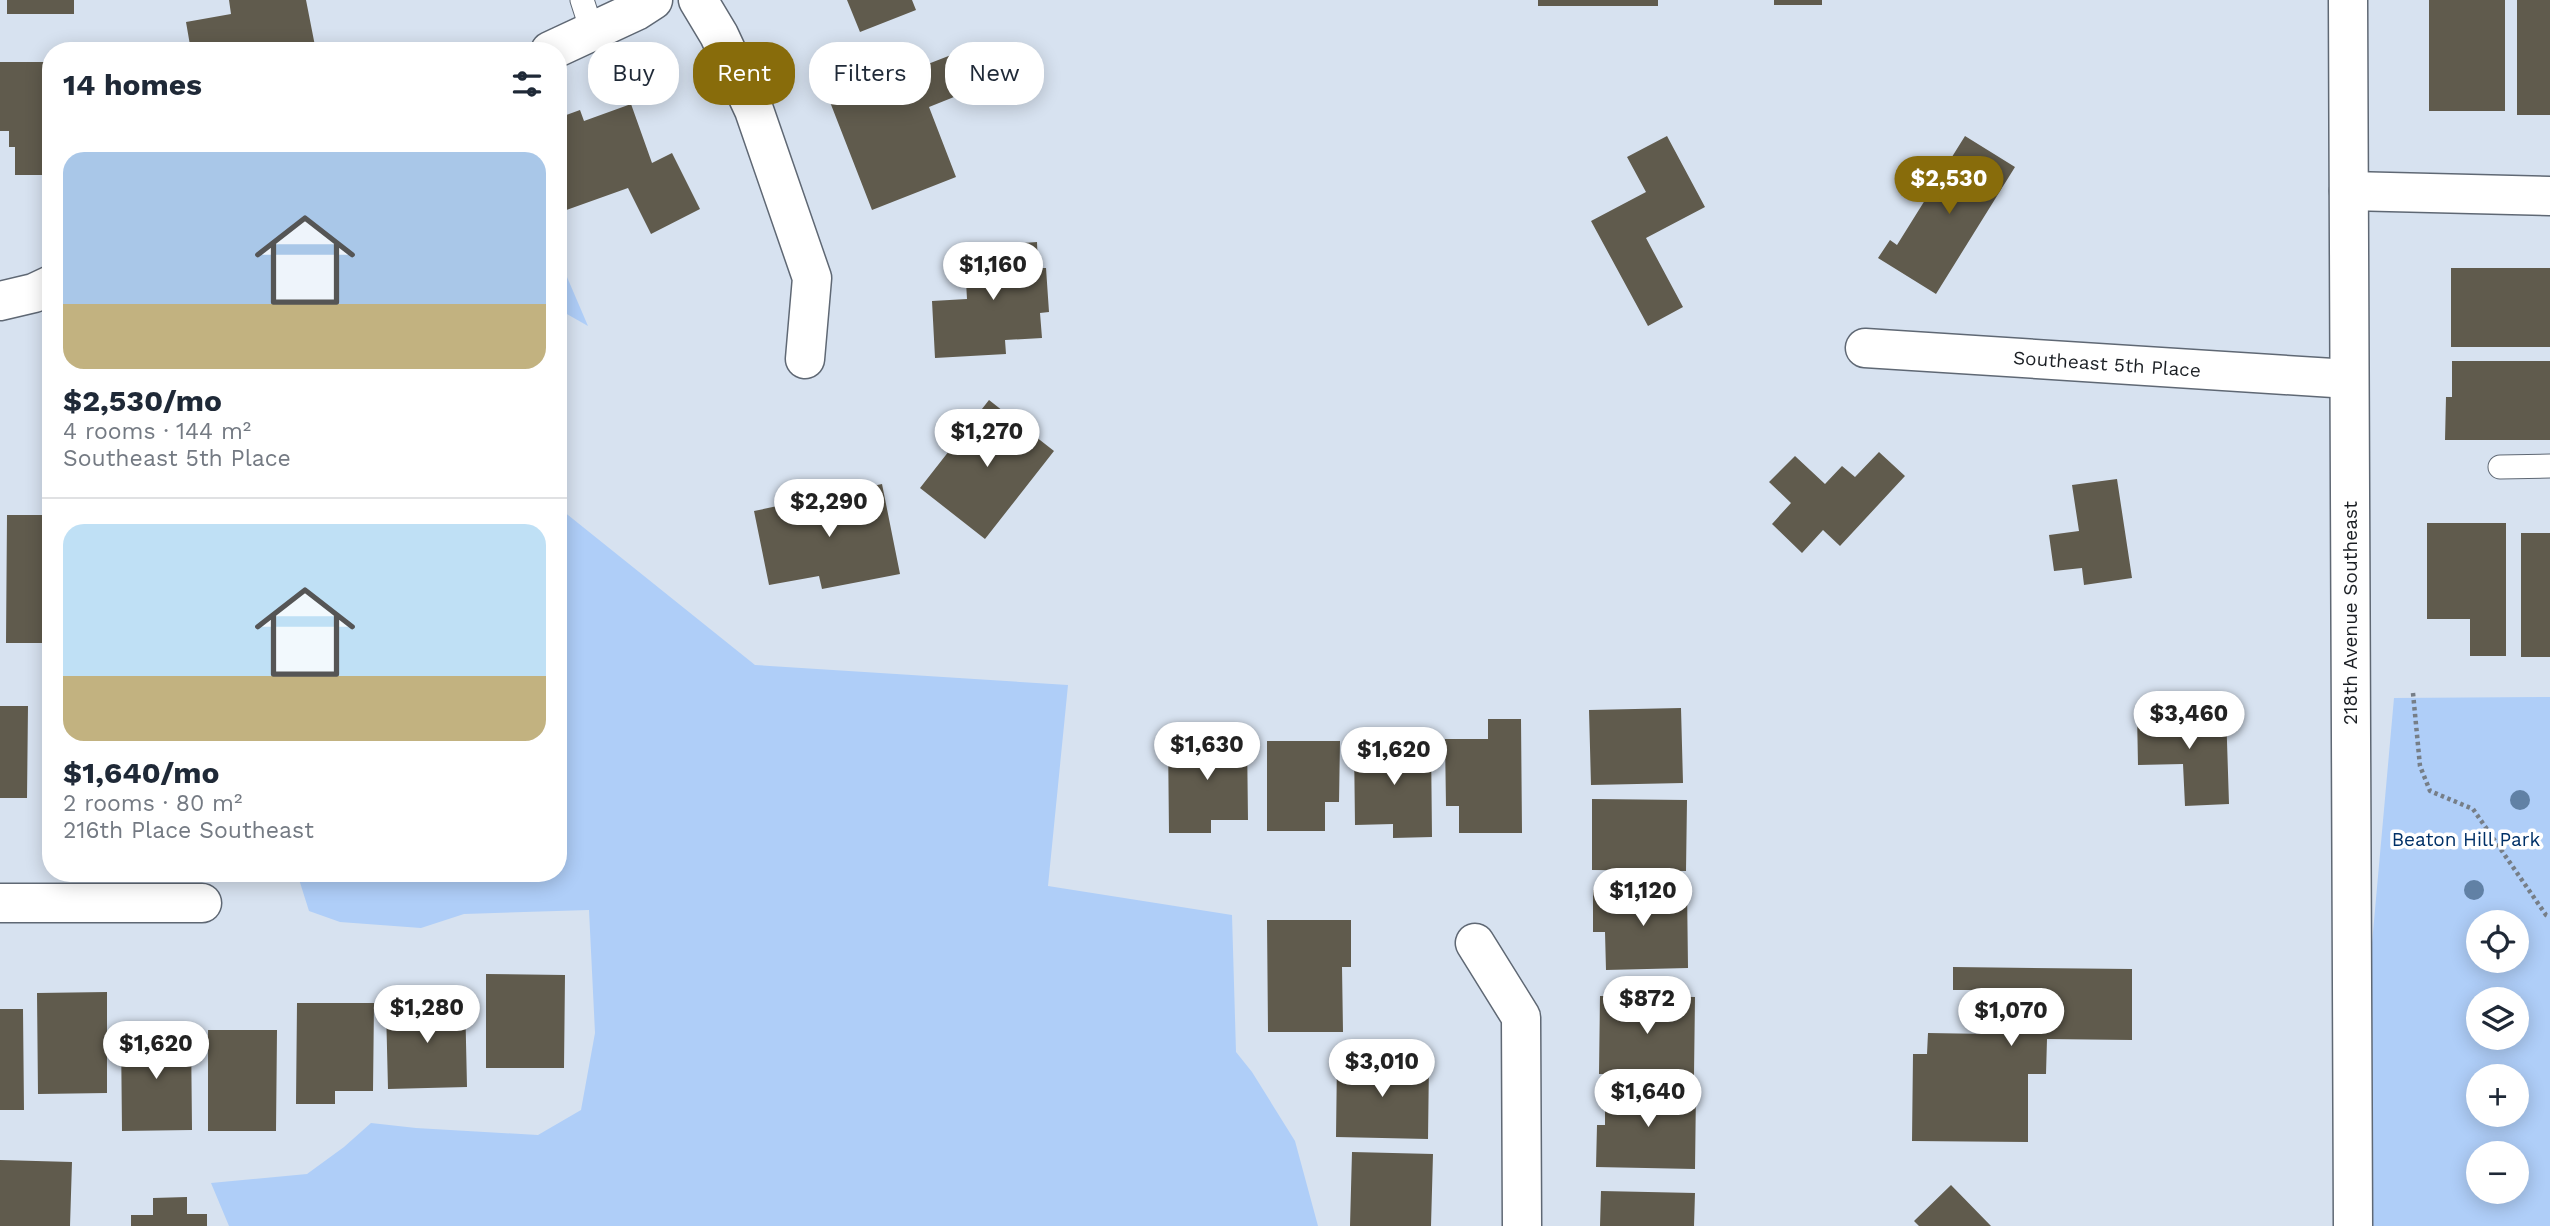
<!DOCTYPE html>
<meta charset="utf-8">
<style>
:root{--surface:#fff;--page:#f6f6f7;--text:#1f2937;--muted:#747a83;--line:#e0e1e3;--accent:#886c0b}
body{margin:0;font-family:"Work Sans",sans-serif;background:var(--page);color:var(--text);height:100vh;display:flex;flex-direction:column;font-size:26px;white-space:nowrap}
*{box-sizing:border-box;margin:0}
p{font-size:23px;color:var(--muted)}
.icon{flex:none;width:38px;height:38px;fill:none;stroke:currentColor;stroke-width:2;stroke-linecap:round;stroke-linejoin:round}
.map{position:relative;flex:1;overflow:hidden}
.details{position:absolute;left:42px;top:42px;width:525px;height:840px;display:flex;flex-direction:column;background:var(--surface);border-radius:28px;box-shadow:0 4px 18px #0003}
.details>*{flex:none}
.hud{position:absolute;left:588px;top:42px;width:665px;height:63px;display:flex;gap:14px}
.fabs{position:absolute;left:2466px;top:910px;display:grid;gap:14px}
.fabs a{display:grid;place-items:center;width:63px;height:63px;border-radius:50%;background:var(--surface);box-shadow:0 4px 18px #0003;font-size:35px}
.price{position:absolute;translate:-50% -60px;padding:0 16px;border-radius:24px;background:#fff;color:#222;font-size:23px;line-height:46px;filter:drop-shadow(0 2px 4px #0008)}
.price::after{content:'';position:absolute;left:50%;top:42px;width:21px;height:16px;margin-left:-10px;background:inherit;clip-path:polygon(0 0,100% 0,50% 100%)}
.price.active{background:var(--accent);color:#fff}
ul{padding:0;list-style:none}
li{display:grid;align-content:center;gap:14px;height:371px;padding:0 21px}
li+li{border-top:2px solid var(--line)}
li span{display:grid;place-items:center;height:217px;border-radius:21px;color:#555}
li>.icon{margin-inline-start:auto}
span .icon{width:126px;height:126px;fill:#fffc;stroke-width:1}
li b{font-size:30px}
h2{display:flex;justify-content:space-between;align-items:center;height:84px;padding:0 21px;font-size:30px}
.tag{padding:0 24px;border-radius:28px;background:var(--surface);box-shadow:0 4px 18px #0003;font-size:24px;line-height:63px}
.tag.active{background:var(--accent);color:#fff}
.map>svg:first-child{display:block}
.green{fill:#afcef8;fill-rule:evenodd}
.building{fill:#605b4d}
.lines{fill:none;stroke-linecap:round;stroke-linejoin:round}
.lane-casing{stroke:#5f6874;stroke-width:25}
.street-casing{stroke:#5f6874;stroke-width:41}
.secondary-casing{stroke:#5f6874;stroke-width:41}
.path{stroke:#767e87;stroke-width:4.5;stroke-dasharray:3.5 3.5;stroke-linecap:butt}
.lane{stroke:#fff;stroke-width:23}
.street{stroke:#fff;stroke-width:38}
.secondary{stroke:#fff;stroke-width:38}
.tree{fill:#6181a5}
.labels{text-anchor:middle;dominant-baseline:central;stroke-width:7;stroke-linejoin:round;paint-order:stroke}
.street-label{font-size:19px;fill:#1b1f24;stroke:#fff}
.park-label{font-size:19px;fill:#003168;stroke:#fff}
</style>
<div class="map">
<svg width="2550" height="1226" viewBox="0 0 2550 1226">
<rect width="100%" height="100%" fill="#d7e2f0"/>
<path class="green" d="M558,256L588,326L558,309Z
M558,507L755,665L1068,685L1048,886L1232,915L1236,1052L1252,1072L1295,1141L1318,1226H229L211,1183L307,1174L344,1147L371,1123L416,1128L538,1135L581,1110L595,1033L589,910L464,914L421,928L340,922L309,911L297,873H558Z
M2550,697V1226H2369L2367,999L2394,698ZM2478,922H2516V961H2478ZM2478,999H2516V1038H2478ZM2478,1076H2516V1115H2478ZM2478,1153H2516V1192H2478Z"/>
<path class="building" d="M7,0H74V14H7Z
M229,0H306L316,51H191L186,22L231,14Z
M847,0H912L916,10L860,32Z
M1538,0H1658V6H1538Z
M1774,0H1822V5H1774Z
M2429,0H2505V111H2429Z
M2517,0H2550V115H2517Z
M964,50L979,87L929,107L956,177L872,210L830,102Z
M0,62H51V175H15V147H9V131H0Z
M631,104L652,163L672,153L700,209L651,234L628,188L558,213V118L580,110L584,121Z
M1667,136L1705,207L1646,238L1683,307L1648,326L1591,221L1646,192L1627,157Z
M1965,136L2015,167L1936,294L1878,258L1890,240L1897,245Z
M1037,242L1038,268H1046L1049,312L1040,313L1042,338L1005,340L1006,354L935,358L932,301L967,299L964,247Z
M2451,268H2550V347H2451Z
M2452,361H2550V440H2445L2446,397H2452Z
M989,400L1054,451L985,539L920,488Z
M1879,452L1905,476L1840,546L1823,530L1802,553L1772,524L1791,503L1769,482L1795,456L1825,484L1842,466L1855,477Z
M2117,479L2132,578L2084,585L2082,568L2054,571L2049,535L2079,531L2072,485Z
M882,484L900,574L822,589L819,576L769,585L754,511Z
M7,515H51V643H6Z
M2427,523H2506V656H2470V619H2427Z
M2521,533H2550V657H2521Z
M0,706H28L27,798H0Z
M1681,708L1683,783L1591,785L1589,710Z
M2226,710L2229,804L2185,806L2183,764L2138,765L2137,712Z
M43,717H51V829H44Z
M1488,719H1521L1522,833H1459V806H1446L1445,739H1488Z
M1168,737H1247L1248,820H1211V833H1169Z
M1267,741H1340L1339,802H1325V831H1267Z
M1431,742L1432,837L1393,838V824L1355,825L1354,743Z
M1592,799L1687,800L1686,871L1592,870Z
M1687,888L1688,968L1606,970L1605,932H1593V890Z
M1267,920H1351V967H1342L1343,1032H1268Z
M1953,967L2132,969V1040L2047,1039L2046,1074H2028V1142L1912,1141L1913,1054H1927L1928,1033L1986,1034L1987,990H1953Z
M486,974L565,975L564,1068H486Z
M107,992V1093L38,1094L37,993Z
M1600,996L1695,997L1694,1075L1599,1074Z
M433,997H465L467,1087L388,1089L386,1007L433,1005Z
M297,1003H374L373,1091H335V1104H296Z
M0,1009H23L24,1110H0Z
M208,1030H277L276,1131H208Z
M191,1032L192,1130L122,1131L121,1033Z
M1337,1059L1429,1061L1428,1139L1336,1137Z
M1605,1088L1696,1089L1695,1169L1596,1167L1597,1125H1605Z
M1352,1152L1433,1154L1431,1226H1350Z
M0,1160L72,1162L70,1226H0Z
M1951,1185L1991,1226H1919L1914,1221Z
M1601,1191L1695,1193L1694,1226H1600Z
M187,1197V1214H207V1226H131V1215H153V1198Z"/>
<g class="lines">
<defs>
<path id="lane" d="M582,0L592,31
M2500,467L2550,466"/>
<path id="street" d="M698,0L719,35L754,110L812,278L805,359
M550,51L636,11L653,0
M2349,191L2550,196
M0,301L34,293L51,285
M1865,348L2349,379
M0,903H202
M1475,943L1521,1017L1522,1226"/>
<path id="secondary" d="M2348,0L2353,1226"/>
</defs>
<use href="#lane" class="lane-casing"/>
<use href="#street" class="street-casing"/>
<use href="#secondary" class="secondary-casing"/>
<path class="path" d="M2413,693L2420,766L2430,791L2473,809L2546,915L2550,917"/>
<use href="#lane" class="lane"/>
<use href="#street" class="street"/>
<use href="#secondary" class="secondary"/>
</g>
<g class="tree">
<circle cx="2520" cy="800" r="10"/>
<circle cx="2474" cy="890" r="10"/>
</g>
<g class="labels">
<g class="street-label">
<text transform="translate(2107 364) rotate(4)">Southeast 5th Place</text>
<text transform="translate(2350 613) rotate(-90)">218th Avenue Southeast</text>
</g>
<g class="park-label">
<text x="2466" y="839">Beaton Hill Park</text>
</g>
</g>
</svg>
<div class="fabs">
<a><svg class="icon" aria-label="locate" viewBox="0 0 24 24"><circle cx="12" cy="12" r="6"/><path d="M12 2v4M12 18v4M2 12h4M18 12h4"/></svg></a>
<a><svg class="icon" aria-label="layers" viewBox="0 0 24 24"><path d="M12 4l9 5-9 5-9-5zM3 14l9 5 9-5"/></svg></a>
<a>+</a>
<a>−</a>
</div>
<b class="price active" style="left:1949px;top:216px">$2,530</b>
<b class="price" style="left:993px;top:302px">$1,160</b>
<b class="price" style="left:987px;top:469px">$1,270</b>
<b class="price" style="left:829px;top:539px">$2,290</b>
<b class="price" style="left:2189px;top:751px">$3,460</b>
<b class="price" style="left:1207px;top:782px">$1,630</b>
<b class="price" style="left:1394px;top:787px">$1,620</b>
<b class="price" style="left:1643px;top:928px">$1,120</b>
<b class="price" style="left:1647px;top:1036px">$872</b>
<b class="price" style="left:427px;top:1045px">$1,280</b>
<b class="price" style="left:2011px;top:1048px">$1,070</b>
<b class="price" style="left:156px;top:1081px">$1,620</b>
<b class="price" style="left:1382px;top:1099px">$3,010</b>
<b class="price" style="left:1648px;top:1129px">$1,640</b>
<div class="hud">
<a class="tag">Buy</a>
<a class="tag active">Rent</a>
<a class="tag">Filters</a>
<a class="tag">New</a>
</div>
<section class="details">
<h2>14 homes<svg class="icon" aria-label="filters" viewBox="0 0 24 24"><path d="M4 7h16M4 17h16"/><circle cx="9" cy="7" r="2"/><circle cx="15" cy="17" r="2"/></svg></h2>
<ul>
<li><span style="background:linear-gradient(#a9c7e8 70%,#c2b280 0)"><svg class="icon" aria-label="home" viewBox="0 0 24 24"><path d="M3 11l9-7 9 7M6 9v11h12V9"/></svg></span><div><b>$2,530/mo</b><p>4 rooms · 144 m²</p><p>Southeast 5th Place</p></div></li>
<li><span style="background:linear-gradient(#bfe0f5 70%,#c2b280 0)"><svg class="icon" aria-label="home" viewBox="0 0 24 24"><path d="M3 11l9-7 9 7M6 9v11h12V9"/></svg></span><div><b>$1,640/mo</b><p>2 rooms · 80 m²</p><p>216th Place Southeast</p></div></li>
</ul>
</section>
</div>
